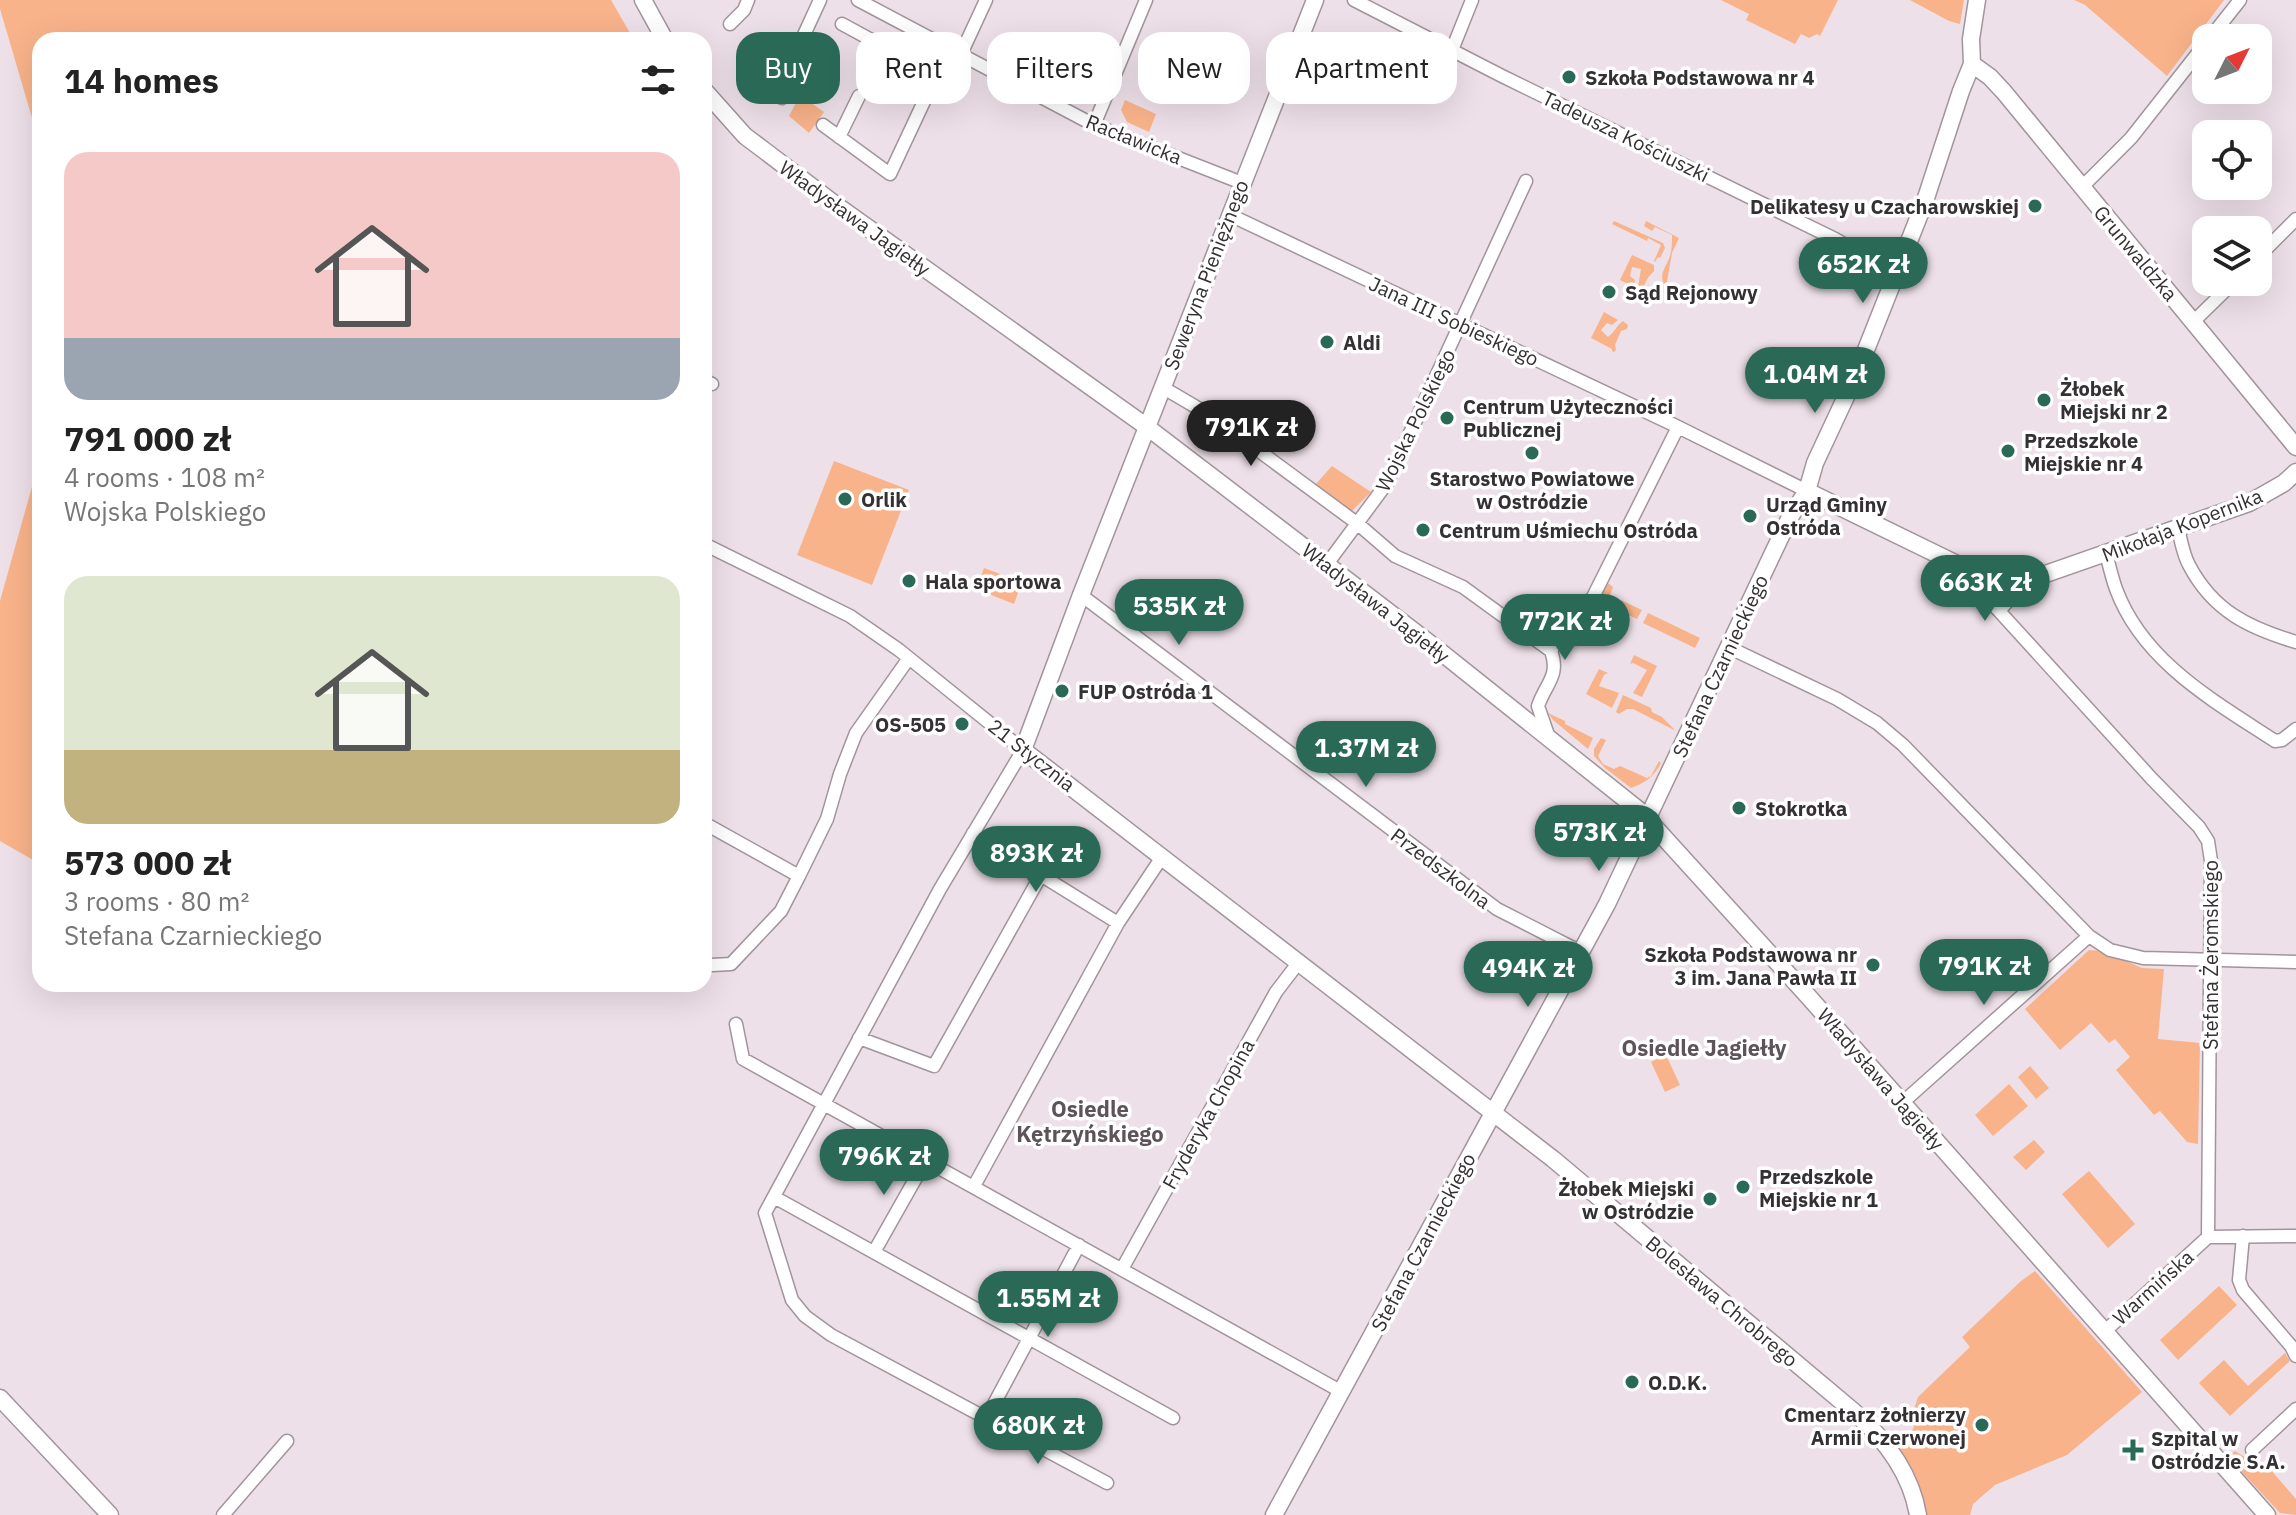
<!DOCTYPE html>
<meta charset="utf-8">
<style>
:root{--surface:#fff;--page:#f2f2f2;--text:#222;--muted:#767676;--accent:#2b6957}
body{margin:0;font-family:"IBM Plex Sans",sans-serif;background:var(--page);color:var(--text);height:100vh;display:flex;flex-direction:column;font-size:30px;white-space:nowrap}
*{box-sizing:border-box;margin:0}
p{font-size:26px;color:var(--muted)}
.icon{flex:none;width:44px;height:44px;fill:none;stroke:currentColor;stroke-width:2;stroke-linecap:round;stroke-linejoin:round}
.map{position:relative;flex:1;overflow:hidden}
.side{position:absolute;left:32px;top:32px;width:680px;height:960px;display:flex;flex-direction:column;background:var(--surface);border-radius:24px;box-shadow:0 8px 32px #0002}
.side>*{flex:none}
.banner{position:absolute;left:736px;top:32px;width:760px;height:72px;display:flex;gap:16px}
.needle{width:52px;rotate:48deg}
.buttons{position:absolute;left:2192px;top:24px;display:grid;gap:16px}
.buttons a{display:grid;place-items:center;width:80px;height:80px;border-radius:16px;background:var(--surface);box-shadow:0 8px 32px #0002;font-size:40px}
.price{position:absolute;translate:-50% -68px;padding:0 18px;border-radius:28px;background:var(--accent);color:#fff;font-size:26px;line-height:52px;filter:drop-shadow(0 2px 4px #0008)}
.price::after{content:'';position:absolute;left:50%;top:48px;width:24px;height:18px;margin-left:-12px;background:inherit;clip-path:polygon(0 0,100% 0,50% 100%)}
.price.on{background:#222;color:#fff}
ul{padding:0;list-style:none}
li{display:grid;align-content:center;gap:16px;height:424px;padding:0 32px}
li span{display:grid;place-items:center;height:248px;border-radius:24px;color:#555}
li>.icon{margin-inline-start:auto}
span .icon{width:144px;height:144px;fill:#fffc;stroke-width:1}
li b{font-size:34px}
h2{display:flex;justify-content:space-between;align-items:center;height:96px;padding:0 32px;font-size:34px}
.tag{padding:0 28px;border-radius:24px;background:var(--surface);box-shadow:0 8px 32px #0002;font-size:28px;line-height:72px}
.tag.on{background:var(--accent);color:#fff}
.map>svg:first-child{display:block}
.green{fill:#f9b38a}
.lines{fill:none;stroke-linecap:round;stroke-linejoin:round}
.street-casing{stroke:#a1949b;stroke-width:15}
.secondary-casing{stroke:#a1949b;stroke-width:19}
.street{stroke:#fff;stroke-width:12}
.secondary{stroke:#fff;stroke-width:16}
.poi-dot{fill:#2b6957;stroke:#fff;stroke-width:3}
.labels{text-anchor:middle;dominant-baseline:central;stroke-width:7;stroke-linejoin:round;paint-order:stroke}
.poi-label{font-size:20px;font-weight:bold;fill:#353033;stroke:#fff;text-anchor:start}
.street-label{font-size:20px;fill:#353033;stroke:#fff}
.neighbourhood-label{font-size:22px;font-weight:bold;fill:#5f535a;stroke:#fff}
</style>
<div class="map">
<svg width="2296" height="1515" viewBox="0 0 2296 1515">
<rect width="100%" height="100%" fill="#eee0e8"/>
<path class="green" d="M0,0H611L634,40H293L284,36L282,40H40V145L0,9Z
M1721,0H1838L1820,36L1817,34L1809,38L1801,34L1795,44L1746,20L1749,14Z
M1910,0H1964L1960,24L1949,21Z
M2074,0H2224L2167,76L2085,5Z
M800,95L824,112L809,133L789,116Z
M1125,100L1156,114L1149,132L1127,122L1121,110Z
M1614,221L1663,243L1665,248L1660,258L1658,257L1655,262L1654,261L1661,245L1648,238L1647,241L1612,224Z
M1646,221L1679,238L1672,253L1666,287C1657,275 1666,268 1670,256C1672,249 1672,242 1672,235L1655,227L1652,231L1644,226Z
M1632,255L1654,265V271C1645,279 1642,290 1640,301H1637L1636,299L1641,269L1632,267L1630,276L1635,280L1632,298L1626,295L1630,285L1620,280Z
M1604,312L1618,320L1612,325L1607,323L1601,330L1608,337C1614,333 1616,326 1623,321L1628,325L1627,329L1621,331L1615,345L1616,350L1614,352L1612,351V349L1591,338Z
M40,458V864L0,841V601Z
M834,461L909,490L872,585L797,555Z
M1332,466L1371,492L1350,513L1314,486Z
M984,568L1022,582L1014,604L976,589Z
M1608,583L1613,587L1610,595L1642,610L1637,619L1604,604L1601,596Z
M1648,613L1700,638L1695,648L1643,623Z
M1634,655L1657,666L1642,697L1633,693L1647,670L1633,663L1630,664Z
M1599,669L1608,673L1604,675L1599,686L1619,693L1612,708L1586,694Z
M1623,695L1651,708L1652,712L1662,717L1676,731L1633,709H1627L1619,714L1616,712Z
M1548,713L1565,721V724L1593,738L1588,749L1553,720Z
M1601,738L1606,740L1598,756L1603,764L1614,769L1620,766L1647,778L1651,776L1659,761L1661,763C1654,777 1645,783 1631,788L1605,768L1594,756V749Z
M2089,950L2102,951L2142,968L2164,969L2158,1039L2200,1043L2198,1144L2187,1142L2160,1111L2154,1115L2116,1070L2130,1057L2115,1039L2109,1043L2091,1023L2060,1050L2025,1009Z
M1666,1055L1680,1085L1665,1092L1651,1062Z
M2030,1066L2049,1088L2036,1099L2018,1077Z
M2009,1084L2028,1106L1993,1136L1975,1115Z
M2034,1140L2045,1152L2026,1170L2013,1157Z
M2089,1171L2135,1224L2108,1248L2062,1194Z
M2035,1271L2142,1392L2067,1455L1995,1485L1973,1504L1970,1515H1922L1898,1453L1914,1427L1911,1418L1918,1397L1970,1347L1962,1337L2021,1281Z
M2219,1286L2237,1305L2178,1360L2160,1340Z
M2285,1353L2290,1361L2230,1416L2199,1383L2224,1360L2248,1386Z
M2235,1451L2256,1464L2269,1465L2270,1469L2296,1499V1515L2280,1513L2228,1457Z"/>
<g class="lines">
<defs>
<path id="street" d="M858,0L1094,125L1242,183
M1354,0L1502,76L1835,239L1897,274
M730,24L744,10L748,0
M842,24L936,75
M2210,38L2240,0
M1452,50L1472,0
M961,54L986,0
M750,80L782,98L805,48L803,37L820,0
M823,125L890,174L949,48
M1094,125L1146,0
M839,137L859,96
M2081,188L2131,138L2206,43
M1230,215L1674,425L1807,491
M2258,257L2296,219
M2193,322L2234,282
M704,380L712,384
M1162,387L1213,417L1358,524L1395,556L1463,587L1551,651L1567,625L1593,597L1678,427
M2178,529C2181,540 2183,554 2189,565C2213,611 2249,628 2296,642
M704,544L850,616L899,650L1023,750L940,889L765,1213L792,1300L805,1316L831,1335L1107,1483
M2106,553C2109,565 2112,578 2116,589C2143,662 2214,701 2275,741L2282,740L2296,729
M1327,564L1387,483L1526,181
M1965,568L1966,576L1999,611L2008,601L2017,584
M1081,595L1497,909L1581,952
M1999,611L2152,779L2199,827L2208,841L2211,861L2208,1237
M1728,647L1837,699L1877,723L1903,745L2089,936L2110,950L2143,958L2296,962
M1548,735L1538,706C1546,683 1560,676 1551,651
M704,823L799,876L827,819L840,774L856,733L909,658
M973,833L1118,923
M712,965L731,964L781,911L799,876
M736,1024L743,1059L1342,1392
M859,1038L934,1066L1041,875
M1902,1103L2089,936
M974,1186L1118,923L1162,857
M774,1197L1173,1418
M2243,1236L2239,1280L2243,1290L2291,1346L2296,1356
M874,1252L926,1160
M1122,1269L1276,992L1299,962
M2104,1332L2208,1237L2296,1236
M987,1417L1079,1245
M2252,1450L2296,1409
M223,1515L287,1441"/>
<path id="secondary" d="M643,0L665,40
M1315,0L1081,595L1023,750L1553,1159L1853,1411C1884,1438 1911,1473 1918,1515
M1972,64L1990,77L2004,92L2296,447
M704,90L745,136L765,151L836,205L1147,427L1432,645L1640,811L1807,995L2267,1515
M1807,491L1965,568L2006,584H2017L2249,503L2284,483L2296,472
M0,1398L110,1515
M1274,1515L1607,904L1790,517L1807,491L1815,463L1856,375L1925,201L1961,91L1972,64L1971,39L1977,0"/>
</defs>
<use href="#street" class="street-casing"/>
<use href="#secondary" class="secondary-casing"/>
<use href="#street" class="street"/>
<use href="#secondary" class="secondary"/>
</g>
<g class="poi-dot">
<circle cx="1569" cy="77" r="8"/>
<circle cx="2035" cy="206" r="8"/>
<circle cx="1609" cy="292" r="8"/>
<circle cx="1327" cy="342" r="8"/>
<circle cx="2044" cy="400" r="8"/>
<circle cx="1447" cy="418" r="8"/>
<circle cx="2008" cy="451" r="8"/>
<circle cx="1532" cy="453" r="8"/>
<circle cx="845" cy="499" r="8"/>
<circle cx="1750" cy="516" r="8"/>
<circle cx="1423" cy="530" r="8"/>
<circle cx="909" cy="581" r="8"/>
<circle cx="1062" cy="691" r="8"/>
<circle cx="962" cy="724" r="8"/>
<circle cx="1739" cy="808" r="8"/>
<circle cx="1873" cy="965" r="8"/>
<circle cx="1743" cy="1187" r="8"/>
<circle cx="1710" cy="1199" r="8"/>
<circle cx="1632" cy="1382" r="8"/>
<circle cx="1982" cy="1425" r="8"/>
<path d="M2129 1438h8v8h8v8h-8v8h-8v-8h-8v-8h8z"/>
</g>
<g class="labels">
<g class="poi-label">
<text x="1585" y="77">Szkoła Podstawowa nr 4</text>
<text x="2019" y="206" text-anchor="end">Delikatesy u Czacharowskiej</text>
<text x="1625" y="292">Sąd Rejonowy</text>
<text x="1343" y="342">Aldi</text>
<text x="2060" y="388">Żłobek<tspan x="2060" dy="23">Miejski nr 2</tspan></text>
<text x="1463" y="406">Centrum Użyteczności<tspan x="1463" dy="23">Publicznej</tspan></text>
<text x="2024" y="440">Przedszkole<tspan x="2024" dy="23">Miejskie nr 4</tspan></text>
<text x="1532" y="478" text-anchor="middle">Starostwo Powiatowe<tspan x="1532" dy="23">w Ostródzie</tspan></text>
<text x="861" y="499">Orlik</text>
<text x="1766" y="504">Urząd Gminy<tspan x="1766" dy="23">Ostróda</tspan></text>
<text x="1439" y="530">Centrum Uśmiechu Ostróda</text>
<text x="925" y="581">Hala sportowa</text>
<text x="1078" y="691">FUP Ostróda 1</text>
<text x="946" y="724" text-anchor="end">OS-505</text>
<text x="1755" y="808">Stokrotka</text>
<text x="1857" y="954" text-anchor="end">Szkoła Podstawowa nr<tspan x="1857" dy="23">3 im. Jana Pawła II</tspan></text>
<text x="1759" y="1176">Przedszkole<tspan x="1759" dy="23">Miejskie nr 1</tspan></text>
<text x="1694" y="1188" text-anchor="end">Żłobek Miejski<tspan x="1694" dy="23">w Ostródzie</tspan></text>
<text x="1648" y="1382">O.D.K.</text>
<text x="1966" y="1414" text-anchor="end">Cmentarz żołnierzy<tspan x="1966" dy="23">Armii Czerwonej</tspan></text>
<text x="2151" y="1438">Szpital w<tspan x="2151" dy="23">Ostródzie S.A.</tspan></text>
</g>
<g class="street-label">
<text transform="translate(1626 136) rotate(26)">Tadeusza Kościuszki</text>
<text transform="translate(1134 139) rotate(22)">Racławicka</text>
<text transform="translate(855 218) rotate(36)">Władysława Jagiełły</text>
<text transform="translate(2136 253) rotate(50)">Grunwaldzka</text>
<text transform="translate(1206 275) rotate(-69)">Seweryna Pieniężnego</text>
<text transform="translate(1454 321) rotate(25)">Jana III Sobieskiego</text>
<text transform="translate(1415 420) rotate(-64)">Wojska Polskiego</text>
<text transform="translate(2182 525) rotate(-21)">Mikołaja Kopernika</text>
<text transform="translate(1376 603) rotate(38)">Władysława Jagiełły</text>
<text transform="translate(1720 666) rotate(-65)">Stefana Czarnieckiego</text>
<text transform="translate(1032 755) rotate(38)">21 Stycznia</text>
<text transform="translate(1441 868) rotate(37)">Przedszkolna</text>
<text transform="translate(2210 955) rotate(-90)">Stefana Żeromskiego</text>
<text transform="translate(1881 1079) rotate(49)">Władysława Jagiełły</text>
<text transform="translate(1208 1114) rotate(-61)">Fryderyka Chopina</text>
<text transform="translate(1423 1242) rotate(-62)">Stefana Czarnieckiego</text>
<text transform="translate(2153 1287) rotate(-42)">Warmińska</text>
<text transform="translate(1722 1301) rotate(40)">Bolesława Chrobrego</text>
</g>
<g class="neighbourhood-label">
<text x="1704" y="1047">Osiedle Jagiełły</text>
<text x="1090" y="1108">Osiedle<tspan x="1090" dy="25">Kętrzyńskiego</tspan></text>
</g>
</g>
</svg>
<div class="buttons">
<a><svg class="needle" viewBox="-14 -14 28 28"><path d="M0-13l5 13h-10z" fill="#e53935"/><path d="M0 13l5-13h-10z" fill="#767676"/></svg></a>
<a><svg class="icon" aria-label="locate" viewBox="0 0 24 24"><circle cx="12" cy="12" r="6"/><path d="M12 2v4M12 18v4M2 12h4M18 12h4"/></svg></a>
<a><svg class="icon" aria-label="layers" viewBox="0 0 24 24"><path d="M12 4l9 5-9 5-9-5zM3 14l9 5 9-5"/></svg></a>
</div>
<b class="price" style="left:1863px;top:305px">652K zł</b>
<b class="price" style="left:1815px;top:415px">1.04M zł</b>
<b class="price on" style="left:1251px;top:468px">791K zł</b>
<b class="price" style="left:1985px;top:623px">663K zł</b>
<b class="price" style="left:1179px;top:647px">535K zł</b>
<b class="price" style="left:1565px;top:662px">772K zł</b>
<b class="price" style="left:1366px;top:789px">1.37M zł</b>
<b class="price" style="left:1599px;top:873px">573K zł</b>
<b class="price" style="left:1036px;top:894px">893K zł</b>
<b class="price" style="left:1984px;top:1007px">791K zł</b>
<b class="price" style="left:1528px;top:1009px">494K zł</b>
<b class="price" style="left:884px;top:1197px">796K zł</b>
<b class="price" style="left:1048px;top:1339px">1.55M zł</b>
<b class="price" style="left:1038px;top:1466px">680K zł</b>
<div class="banner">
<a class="tag on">Buy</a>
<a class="tag">Rent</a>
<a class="tag">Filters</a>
<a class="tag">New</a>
<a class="tag">Apartment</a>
</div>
<section class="side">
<h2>14 homes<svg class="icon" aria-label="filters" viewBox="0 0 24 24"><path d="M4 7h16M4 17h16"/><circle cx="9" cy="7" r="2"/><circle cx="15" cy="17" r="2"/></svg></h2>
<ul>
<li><span style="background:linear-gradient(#f6c9c9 75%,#9aa5b1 0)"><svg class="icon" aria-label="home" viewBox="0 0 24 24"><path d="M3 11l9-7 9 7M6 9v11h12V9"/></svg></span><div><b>791 000 zł</b><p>4 rooms · 108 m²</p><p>Wojska Polskiego</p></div></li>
<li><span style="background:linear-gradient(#dfe7d0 70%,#c2b280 0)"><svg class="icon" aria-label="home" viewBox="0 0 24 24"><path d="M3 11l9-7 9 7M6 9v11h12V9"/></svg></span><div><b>573 000 zł</b><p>3 rooms · 80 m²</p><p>Stefana Czarnieckiego</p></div></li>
</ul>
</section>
</div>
